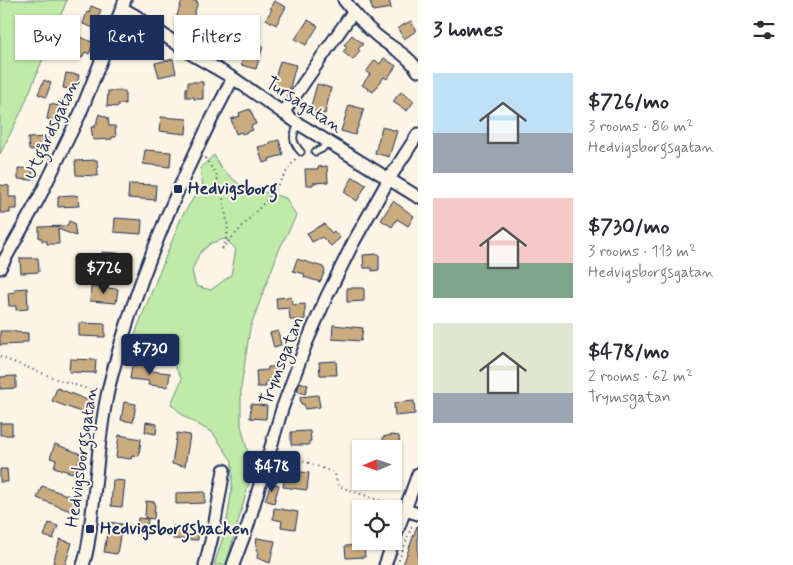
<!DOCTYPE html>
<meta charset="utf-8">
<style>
:root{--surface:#fff;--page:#f2f2f3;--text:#2b2b33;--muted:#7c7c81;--accent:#1b2f5e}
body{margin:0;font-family:Mynerve,sans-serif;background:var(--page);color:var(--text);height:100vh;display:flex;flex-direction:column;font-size:19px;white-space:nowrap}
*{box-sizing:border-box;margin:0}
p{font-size:16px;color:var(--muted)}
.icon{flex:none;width:28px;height:28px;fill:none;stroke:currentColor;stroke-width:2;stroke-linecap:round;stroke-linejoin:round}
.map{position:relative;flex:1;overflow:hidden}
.drawer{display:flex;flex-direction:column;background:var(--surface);width:375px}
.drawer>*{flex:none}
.top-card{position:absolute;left:15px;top:15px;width:328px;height:45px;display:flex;gap:10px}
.needle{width:32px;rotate:268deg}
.fabs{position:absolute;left:352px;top:440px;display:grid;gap:10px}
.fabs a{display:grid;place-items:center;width:50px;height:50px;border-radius:0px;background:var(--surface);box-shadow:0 1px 4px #0004;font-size:25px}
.price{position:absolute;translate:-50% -42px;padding:0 11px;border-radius:5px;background:var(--accent);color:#fff;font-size:16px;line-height:32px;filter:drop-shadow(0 1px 2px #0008)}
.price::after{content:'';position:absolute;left:50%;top:30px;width:15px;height:11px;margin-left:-8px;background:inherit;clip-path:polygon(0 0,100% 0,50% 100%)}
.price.current{background:#222;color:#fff}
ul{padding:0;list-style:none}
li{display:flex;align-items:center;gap:15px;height:125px;padding:0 15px}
li span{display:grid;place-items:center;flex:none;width:140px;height:100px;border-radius:0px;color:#555}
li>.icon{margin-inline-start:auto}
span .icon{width:60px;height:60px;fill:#fffc;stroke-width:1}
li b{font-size:21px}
h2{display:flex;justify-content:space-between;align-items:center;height:60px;padding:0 15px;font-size:21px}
.pill{padding:0 18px;border-radius:0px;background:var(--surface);box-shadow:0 1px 4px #0004;font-size:18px;line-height:45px}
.pill.current{background:var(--accent);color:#fff}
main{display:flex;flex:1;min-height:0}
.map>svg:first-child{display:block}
.green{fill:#bfeaa8;stroke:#6d8c83;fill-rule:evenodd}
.building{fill:#cbac7f;stroke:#1b2f5e}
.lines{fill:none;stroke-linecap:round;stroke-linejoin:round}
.service-casing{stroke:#1b2f5e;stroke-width:9}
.minor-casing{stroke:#1b2f5e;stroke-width:15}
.path{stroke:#1b2f5e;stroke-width:2;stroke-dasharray:1 4;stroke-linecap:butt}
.service{stroke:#fcf5e5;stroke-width:5.5}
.minor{stroke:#fcf5e5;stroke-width:11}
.poi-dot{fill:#1b2f5e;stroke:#fcf5e5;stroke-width:2}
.labels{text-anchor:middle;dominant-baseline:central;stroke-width:4;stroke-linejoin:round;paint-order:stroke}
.street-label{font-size:18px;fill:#1b2f5e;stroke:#fcf5e5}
.poi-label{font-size:18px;font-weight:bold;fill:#1b2f5e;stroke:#fcf5e5;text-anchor:start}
</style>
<main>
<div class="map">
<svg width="418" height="565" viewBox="0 0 418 565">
<rect width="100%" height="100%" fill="#fcf5e5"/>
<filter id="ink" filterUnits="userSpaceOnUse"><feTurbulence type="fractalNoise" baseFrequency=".02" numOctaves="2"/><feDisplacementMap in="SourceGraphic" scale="10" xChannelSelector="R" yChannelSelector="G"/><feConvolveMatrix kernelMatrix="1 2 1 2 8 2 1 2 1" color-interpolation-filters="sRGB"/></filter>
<g filter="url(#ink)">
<path class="green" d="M0,0H67L22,110L0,154Z
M214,155L221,168L240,185L286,198L296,216L279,250L250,328L241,388V425L247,449L253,469L226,565H214L226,528L232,487V461L213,433L185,417L171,404L182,379L171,360L135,352L133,342L138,326L182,216L193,199L203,187L200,168ZM225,239L236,249L231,275L211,290L196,286L192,271L199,254L211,243Z"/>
<path class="building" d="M182,0H190L198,2L190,27L175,22Z
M376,0H389L391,8L373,11L370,2Z
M274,1L286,7L276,25L266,19L272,9L270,8Z
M91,6L101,10L98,16L105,19L100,30L83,24L87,12L89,13Z
M214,18L227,22L220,46L207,42Z
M308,20L318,26L306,45L295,39Z
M411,21L416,31L404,39L398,29L403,25Z
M352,35L363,44L358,49L360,51L353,60L343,52L347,47L344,45Z
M81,37L94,43L89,54L85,52L82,58L73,55Z
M128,40H143V54H128Z
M248,42L263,46L256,69L241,65Z
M384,58L396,66L387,79L384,77L373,92L362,85L370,74L366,72L375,60L380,64Z
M173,59L176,73L159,77L155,63Z
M280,61L296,65L289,91L273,86Z
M66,73L79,75L76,90L63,88Z
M44,80L51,83L46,97L38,94Z
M188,82H203V99H194V97H186V88L188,87Z
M317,84L331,88L325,114L310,110Z
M108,91H125V104H118V107L107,106Z
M401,92L414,101L407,111L393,102L397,96Z
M50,104L64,107L61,122L47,119Z
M349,105L364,109L355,135L341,131Z
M250,109L256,124L251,126L253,130L242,134L241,132L236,134L231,119L240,116L239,113Z
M99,114L108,118L109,126H115L116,137H112V139L93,140L91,127H95V124H97V120Z
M161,117L187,119L186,134L159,131Z
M382,127L397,131L389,157L375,153Z
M48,137V150H29L28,138Z
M279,140L283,155L269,159L270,161L263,163L258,147L270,144V142Z
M145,150L171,152L170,167L143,164Z
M97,160L98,176L76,175L75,161Z
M327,166L328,182L313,183V185H306L305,169H318V167Z
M18,168L33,169L32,180L18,179Z
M353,177L366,185L357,201L344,192Z
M129,184L156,185L155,200L128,198Z
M0,185L9,186V197H17V209H10V213H0Z
M73,195L78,196L79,206L58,207V196Z
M393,201L414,216L408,226L397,219L392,227L381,220Z
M115,218L142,220L141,234L114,232Z
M69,221L74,223L76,236L58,229L59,244H47V241H42V238H39V227L67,226Z
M324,224L332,233L334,231L340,238L331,246L322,237L312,242L307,233Z
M102,252L129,254L128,268L101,266Z
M379,254V270L372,271V268H364L363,255Z
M20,258H38L39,272L21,273Z
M297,259L323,267L325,271L320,282L304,277L305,274L293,271Z
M91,287L118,289L116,303L90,301Z
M27,288L28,309L16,310V306H9L8,293L15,292V289Z
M347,288H364V301L347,302Z
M291,297L292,305L305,304V320H290L289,308L277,309L276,298Z
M79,323L105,324V337L79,336Z
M333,325L363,328L361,341L332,339Z
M0,331H15V332L28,333V342H22V344L0,345Z
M278,331L281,345L274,347L270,333Z
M70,359L96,360L95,373L69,372Z
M336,361L337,375H320L319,362Z
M132,365L152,367L151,371L170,373L168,387L148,385L149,381L130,379Z
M268,367H275V370H277L278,381L265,382L266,387H257L256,371L268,370Z
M16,376V388L0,389V377Z
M300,382L308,385L305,394L297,391Z
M57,388L90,401L86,414L52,401Z
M318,395L320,407L305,409L304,404H301L300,397Z
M414,401L415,414L395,416L394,403Z
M124,402L136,404L133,422L121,420Z
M251,404L267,406L266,419L250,418Z
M146,422L157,424L156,434L145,432Z
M0,423H12V435H0Z
M308,431H310L311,441H309V445H291V432Z
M177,433L190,435L185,466L172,464Z
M119,435L141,439L139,456L132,455L131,459L116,457Z
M391,435L399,436L400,449H384L383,437Z
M55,444L81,454L76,468L75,467L72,473L54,467L56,460L50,458Z
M0,469H7L8,482H0Z
M286,470L309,473L307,490L283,487Z
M113,480L125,481L122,507L111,506Z
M271,483L279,485L274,503L265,500Z
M42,486L78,499L73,512L37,498Z
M205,492V503L176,504V493Z
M146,501L155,502L154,519L145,518Z
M274,508L298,512L295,529L281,527L282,521L273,519Z
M361,509V524H353V510Z
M138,518L148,519L147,528L137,527Z
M109,522L122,524L117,554L104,552Z
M49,523L58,526L53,539L44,536Z
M173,526H199L198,540L173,539Z
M417,526H418V565H403Z
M257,538L275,541L270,563L257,558L258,550H256L257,545H256Z
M60,539L72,543L65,565H60L53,563Z
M364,545L365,557L346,558L345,546Z"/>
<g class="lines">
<defs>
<path id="service" d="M299,124C292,135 291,141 301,152
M315,152L322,149L328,142"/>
<path id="minor" d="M344,0C354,13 364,25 376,35C390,47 409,55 418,71
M122,8L136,16L193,55L233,78L299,124L418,197
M283,113L353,12
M0,268L39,198L80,114L125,0
M405,510L418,514
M83,565C89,549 90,530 92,513C97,474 99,434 107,396C113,366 123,337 132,308C159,229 193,152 233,78
M205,565L213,533L224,470
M233,565L248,525L282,409L306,344L326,298L353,243L389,179L418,134
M385,565L418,474"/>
</defs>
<use href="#service" class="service-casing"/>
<use href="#minor" class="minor-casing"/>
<path class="path" d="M205,158L216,174L223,199L228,227L227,236L223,248
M222,249L270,196L296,158
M0,357L57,379L97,392
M280,452L325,469L335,474L338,486L396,506
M397,565L413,523"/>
<use href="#service" class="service"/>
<use href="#minor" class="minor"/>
</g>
</g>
<g class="poi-dot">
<rect x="173" y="184" width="10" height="10" rx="2.5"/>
<rect x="85" y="524" width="10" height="10" rx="2.5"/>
</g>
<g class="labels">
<g class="street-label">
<text transform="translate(304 105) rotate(33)">Tursagatan</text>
<text transform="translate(52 129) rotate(-65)">Utgårdsgatan</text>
<text transform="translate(282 361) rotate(-69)">Trymsgatan</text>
<text transform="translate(82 457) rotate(-82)">Hedvigsborgsgatan</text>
</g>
<g class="poi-label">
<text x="188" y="189">Hedvigsborg</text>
<text x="100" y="529">Hedvigsborgsbacken</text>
</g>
</g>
</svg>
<div class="fabs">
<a><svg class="needle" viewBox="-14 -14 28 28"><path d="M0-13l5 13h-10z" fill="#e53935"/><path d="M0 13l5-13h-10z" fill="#7c7c81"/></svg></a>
<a><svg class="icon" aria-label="locate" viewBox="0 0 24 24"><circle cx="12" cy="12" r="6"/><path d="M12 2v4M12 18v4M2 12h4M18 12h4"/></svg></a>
</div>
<b class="price current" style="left:104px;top:295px">$726</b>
<b class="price" style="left:150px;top:376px">$730</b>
<b class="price" style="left:272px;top:493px">$478</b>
<div class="top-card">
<a class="pill">Buy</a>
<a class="pill current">Rent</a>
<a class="pill">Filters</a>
</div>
</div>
<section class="drawer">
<h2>3 homes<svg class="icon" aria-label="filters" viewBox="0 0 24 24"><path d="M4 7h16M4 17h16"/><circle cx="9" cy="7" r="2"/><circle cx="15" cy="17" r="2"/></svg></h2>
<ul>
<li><span style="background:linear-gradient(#bfe0f5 60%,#9aa5b1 0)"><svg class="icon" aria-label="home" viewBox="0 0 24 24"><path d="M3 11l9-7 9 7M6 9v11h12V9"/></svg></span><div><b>$726/mo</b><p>3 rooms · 86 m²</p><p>Hedvigsborgsgatan</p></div></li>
<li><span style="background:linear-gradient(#f6c9c9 65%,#7fa58c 0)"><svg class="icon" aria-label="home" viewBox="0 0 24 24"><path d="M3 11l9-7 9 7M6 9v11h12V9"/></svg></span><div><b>$730/mo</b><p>3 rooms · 113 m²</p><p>Hedvigsborgsgatan</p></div></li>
<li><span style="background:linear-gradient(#dfe7d0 70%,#9aa5b1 0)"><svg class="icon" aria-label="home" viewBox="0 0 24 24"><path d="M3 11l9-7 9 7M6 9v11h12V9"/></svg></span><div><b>$478/mo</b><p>2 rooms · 62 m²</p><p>Trymsgatan</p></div></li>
</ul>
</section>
</main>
